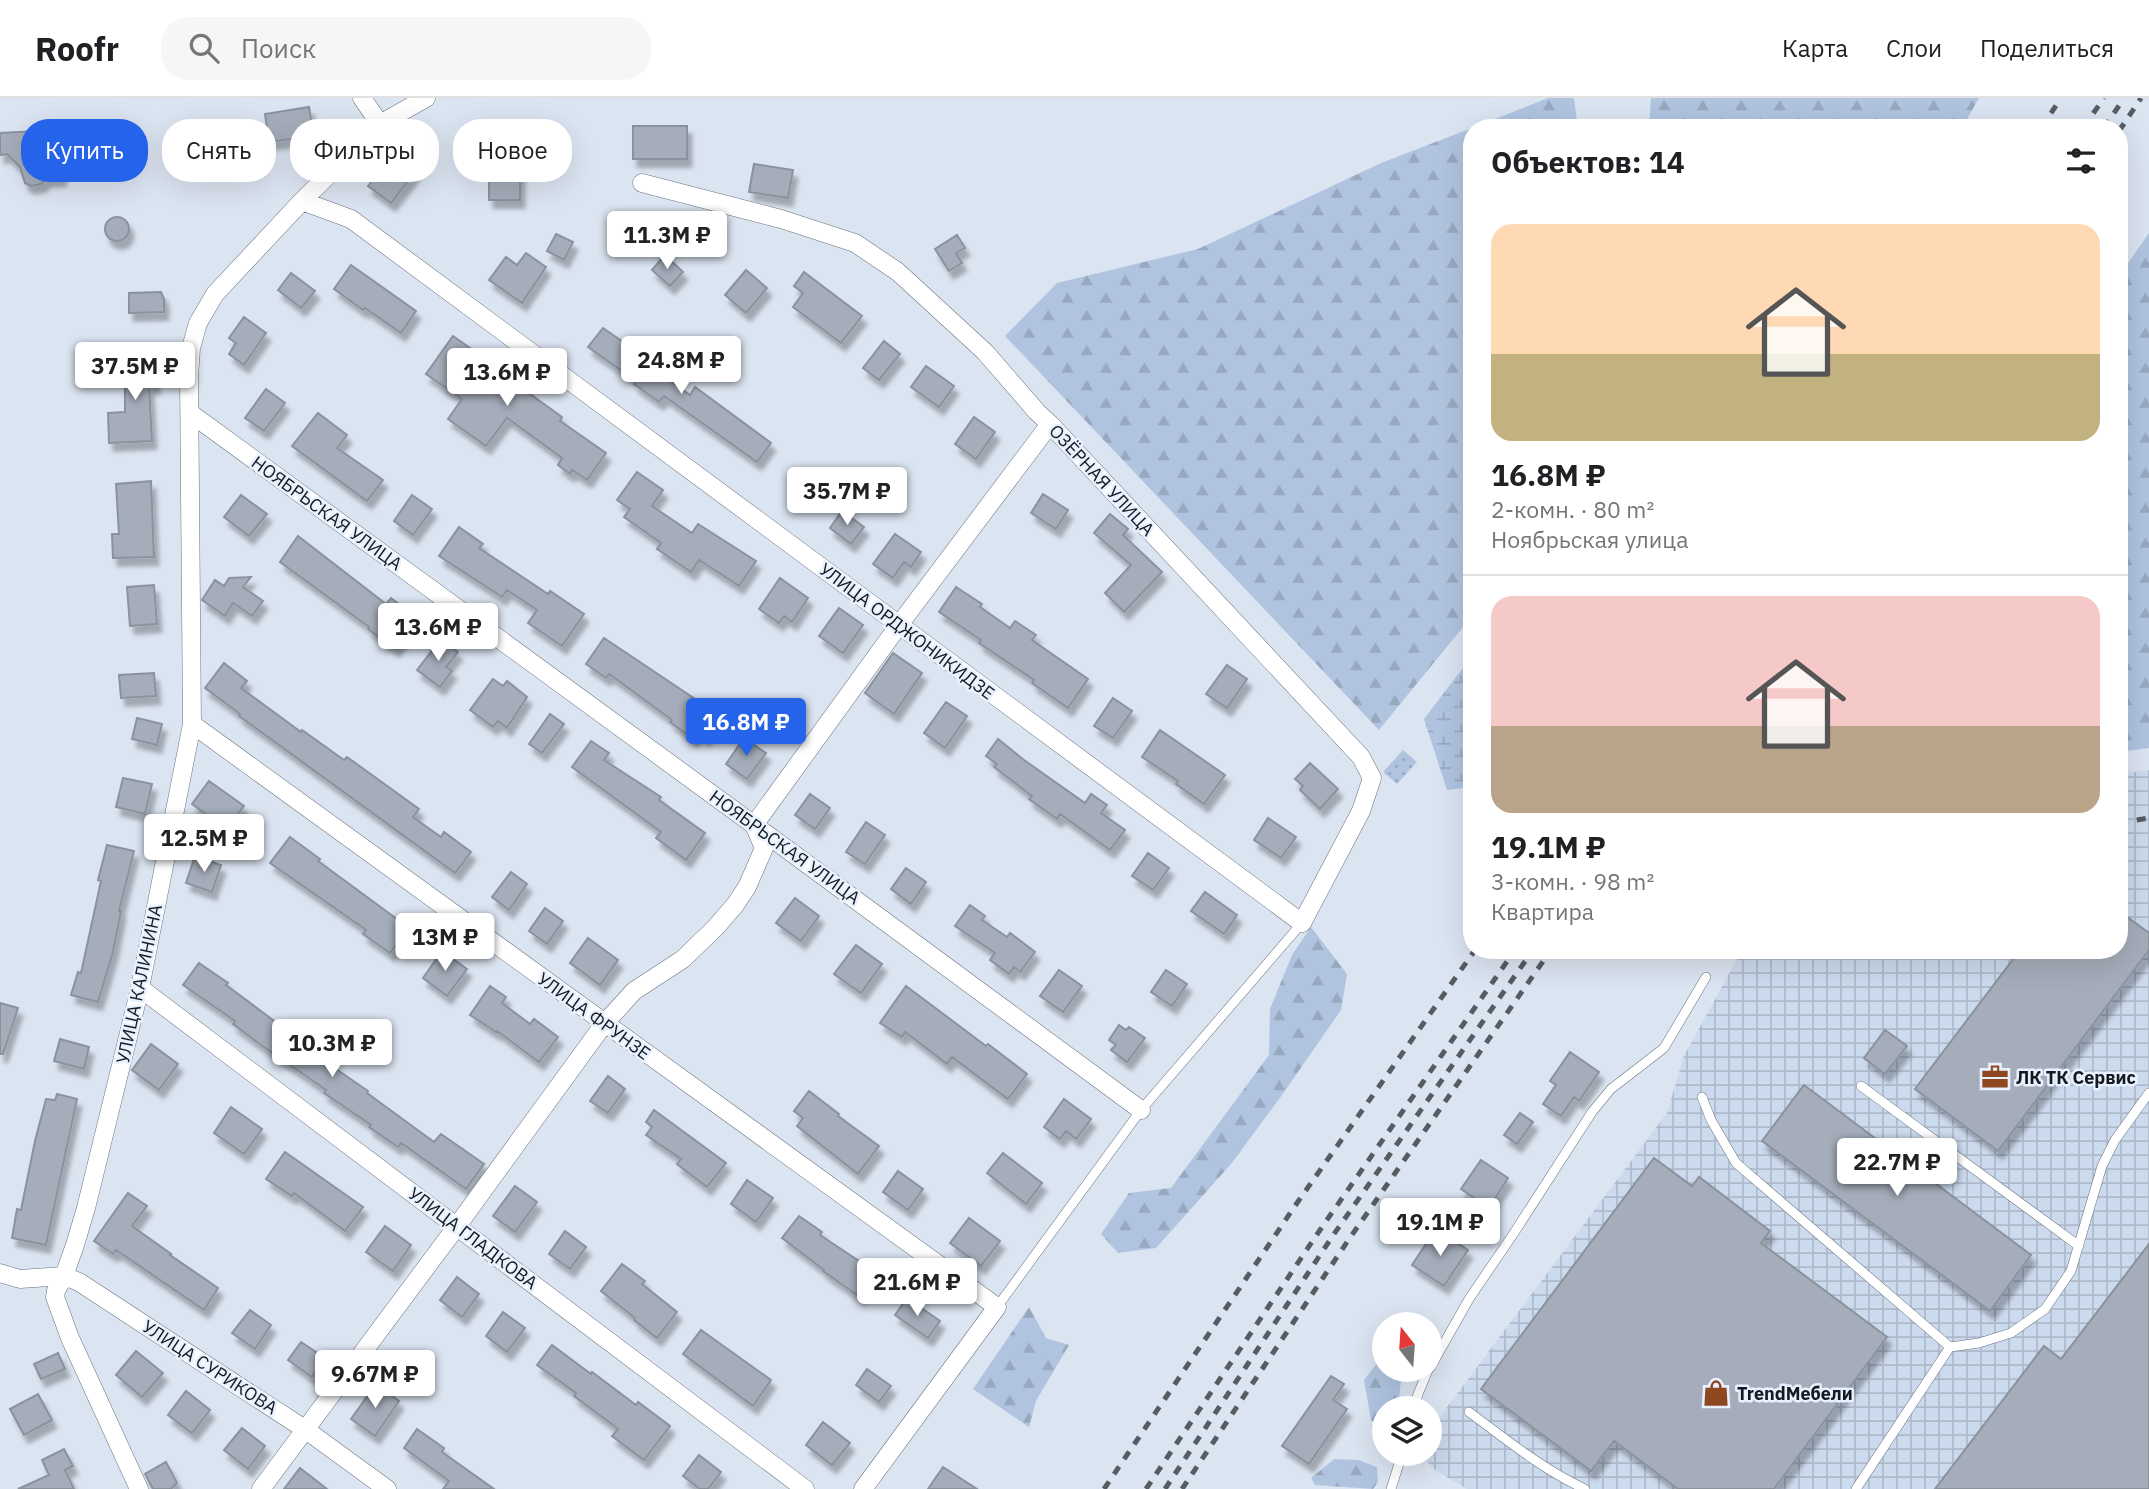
<!DOCTYPE html>
<html lang="ru">
<meta charset="utf-8">
<style>
:root{--surface:#fff;--page:#f6f6f6;--text:#202124;--muted:#757577;--line:#e0e0e0;--accent:#2563eb}
body{margin:0;font-family:"IBM Plex Sans",sans-serif;background:var(--page);color:var(--text);height:100vh;display:flex;flex-direction:column;font-size:26px;white-space:nowrap}
*{box-sizing:border-box;margin:0}
p{font-size:23px;color:var(--muted)}
.icon{flex:none;width:38px;height:38px;fill:none;stroke:currentColor;stroke-width:2;stroke-linecap:round;stroke-linejoin:round}
.map{position:relative;flex:1;overflow:hidden}
.details{position:absolute;left:1463px;top:21px;width:665px;height:840px;display:flex;flex-direction:column;background:var(--surface);border-radius:28px;box-shadow:0 7px 28px #0002}
.details>*{flex:none}
.guide{position:absolute;left:21px;top:21px;width:665px;height:63px;display:flex;gap:14px}
.needle{width:46px;rotate:343deg}
.controls{position:absolute;left:1372px;top:1214px;display:grid;gap:14px}
.controls a{display:grid;place-items:center;width:70px;height:70px;border-radius:50%;background:var(--surface);box-shadow:0 7px 28px #0002;font-size:35px}
.price{position:absolute;translate:-50% -60px;padding:0 16px;border-radius:7px;background:#fff;color:#222;font-size:23px;line-height:46px;filter:drop-shadow(0 2px 4px #0008)}
.price::after{content:'';position:absolute;left:50%;top:42px;width:21px;height:16px;margin-left:-10px;background:inherit;clip-path:polygon(0 0,100% 0,50% 100%)}
.price.on{background:var(--accent);color:#fff}
ul{padding:0;list-style:none}
li{display:grid;align-content:center;gap:14px;height:371px;padding:0 28px}
li+li{border-top:2px solid var(--line)}
li span{display:grid;place-items:center;height:217px;border-radius:21px;color:#555}
li>.icon{margin-inline-start:auto}
span .icon{width:126px;height:126px;fill:#fffc;stroke-width:1}
li b{font-size:30px}
h2{display:flex;justify-content:space-between;align-items:center;height:84px;padding:0 28px;font-size:30px}
.tag{padding:0 24px;border-radius:28px;background:var(--surface);box-shadow:0 7px 28px #0002;font-size:24px;line-height:63px}
.tag.on{background:var(--accent);color:#fff}
header{display:flex;align-items:center;gap:42px;box-sizing:border-box;height:98px;padding:0 35px;background:var(--surface);border-bottom:2px solid var(--line)}
header strong{font-size:33px}
nav{display:flex;gap:38px;margin-inline-start:auto;font-size:24px}
.search{width:490px;height:63px;background:var(--page);display:flex;align-items:center;gap:18px;box-sizing:border-box;padding:0 24px;border-radius:28px;color:var(--muted);font-size:26px}
.map>svg:first-child{display:block}
.industrial{fill:url(#industrial-grid)}
.forest{fill:url(#forest-firs)}
.wetland{fill:url(#wetland-marsh)}
.park{fill:url(#park-dots)}
.building{fill:#a5adba;stroke:#8a929e;stroke-width:2;filter:url(#shadow)}
.lines{fill:none;stroke-linecap:round;stroke-linejoin:round}
.service-casing{stroke:#6a727e;stroke-width:10}
.minor-casing{stroke:#6a727e;stroke-width:19}
.service{stroke:#fff;stroke-width:9}
.minor{stroke:#fff;stroke-width:18}
.rail{stroke:#575c63;stroke-width:5;stroke-dasharray:9 9;stroke-linecap:butt}
.labels{text-anchor:middle;dominant-baseline:central;stroke-width:5;stroke-linejoin:round;paint-order:stroke}
.street-label{font-size:18px;fill:#16191d;stroke:#e8f1ff}
.poi-label{font-size:18px;font-weight:bold;fill:#16191d;stroke:#e8f1ff;text-anchor:start}
</style>
<header>
<strong>Roofr</strong>
<div class="search"><svg class="icon" aria-label="search" viewBox="0 0 24 24"><circle cx="10" cy="10" r="6"/><path d="M15 15l6 6"/></svg>Поиск</div>
<nav><a>Карта</a><a>Слои</a><a>Поделиться</a></nav>
</header>
<div class="map">
<svg width="2149" height="1391" viewBox="0 0 2149 1391">
<defs>
<pattern id="industrial-grid" width="8" height="8" patternUnits="userSpaceOnUse" patternTransform="scale(1.75)"><rect width="8" height="8" fill="#ccdaed"/><path d="M0 4h8M4 0v8" fill="none" stroke="#aebacb"/></pattern>
<pattern id="forest-firs" width="22" height="20" patternUnits="userSpaceOnUse" patternTransform="scale(1.75)"><rect width="22" height="20" fill="#b0c4e0"/><path d="M5 1l3.5 6h-7zM16 11l3.5 6h-7z" fill="#97a8c0"/></pattern>
<pattern id="wetland-marsh" width="20" height="14" patternUnits="userSpaceOnUse" patternTransform="scale(1.75)"><rect width="20" height="14" fill="#b0c4e0"/><path d="M1 5h8M5 5V1M11 12h8M15 12V8" fill="none" stroke="#97a8c0"/></pattern>
<pattern id="park-dots" width="8" height="8" patternUnits="userSpaceOnUse" patternTransform="scale(1.75)"><rect width="8" height="8" fill="#b0c4e0"/><path d="M2 2h.1M6 6h.1" fill="none" stroke="#97a8c0" stroke-width="1.8" stroke-linecap="round"/></pattern>
<filter id="shadow"><feDropShadow dx="4.5" dy="8" stdDeviation="2" flood-color="#0004"/></filter>
</defs>
<rect width="100%" height="100%" fill="#dbe4f1"/>
<path class="industrial" d="M2149,672V1391H1467L1435,1372L1420,1356H1430V1332L1667,1015L1684,958L1742,852H2119V676Z"/>
<path class="forest" d="M1548,0H1574L1578,30H1472Z
M1651,0H1979L1962,30H1649Z
M1472,30V518L1379,632L1005,238L1057,185L1198,151L1381,65Z
M2149,135V650L2119,654V178Z
M1311,829L1347,876L1341,912L1282,997L1231,1066L1156,1150L1118,1155L1101,1136L1129,1095L1171,1090L1269,957L1270,911L1292,857Z
M1029,1209L1046,1240L1069,1247L1036,1303L1029,1329L973,1291Z
M1384,1256V1272H1402L1398,1311H1384V1327L1381,1328L1371,1322L1364,1282Z
M1334,1361L1358,1362L1377,1369L1378,1384L1373,1391L1315,1387L1311,1380Z"/>
<path class="wetland" d="M1472,558V689L1447,692L1424,621Z"/>
<path class="park" d="M1403,652L1417,664L1397,686L1383,674Z"/>
<path class="building" d="M309,9L314,38L269,44L265,16Z
M633,28H687V61H633Z
M58,32L62,80L46,81L41,86L31,88L25,85L20,69L7,56L0,57V35Z
M393,56L415,74L391,105L368,88Z
M754,66L793,72L788,100L749,94Z
M489,67H520V102H489Z
M105 131a12 12 0 1 1 24 0a12 12 0 1 1-24 0Z
M556,136L573,144L564,162L547,153Z
M957,137L965,150L956,155L962,165L949,173L935,151Z
M526,155L546,169L522,205L489,182L506,159L517,167Z
M665,157L683,174L670,188L652,172Z
M351,167L416,213L401,235L365,210L363,212L334,191Z
M746,172L767,190L746,215L725,197Z
M804,174L862,218L841,245L793,209L803,195L794,188Z
M291,175L315,193L301,210L278,192Z
M161,194L164,201V214L129,215V195Z
M244,219L266,235L244,267L229,256L236,245L229,240Z
M603,230L629,248L627,252L690,297L695,289L771,345L757,364L664,298L659,304L634,286L636,283L588,249Z
M453,238L528,291L526,293L562,319L560,323L606,355L587,382L572,372L570,376L558,367L562,360L507,320L486,348L448,321L462,301L426,276Z
M884,243L900,256L879,282L863,270Z
M125,256H156L155,288H149L152,343L109,345L108,315L125,314Z
M926,268L954,288L939,309L911,289Z
M266,291L285,305L264,333L245,320Z
M318,315L347,337L337,350L383,382L367,403L292,348Z
M974,319L995,334L976,361L955,346Z
M637,374L663,392L652,408L692,435L698,426L756,463L739,488L699,462L691,474L657,451L661,445L624,419L630,411L617,402Z
M151,383L154,459L113,460L112,436H119L116,386Z
M1043,396L1068,412L1056,431L1031,415Z
M241,397L267,416L249,438L224,419Z
M412,397L432,411L413,437L394,423Z
M842,413L864,429L851,446L830,430Z
M1110,416L1128,431L1123,437L1162,474L1124,514L1105,495L1131,467L1094,435Z
M459,429L483,446L479,450L548,496L550,493L584,516L562,548L528,525L537,512L507,492L502,499L439,458Z
M895,436L921,454L911,469L904,464L893,480L873,466Z
M298,438L386,506L391,500L418,520L395,551L368,531L369,529L280,464Z
M251,479L243,489L263,503L252,518L233,505L225,518L202,502L215,482L224,488L229,480Z
M780,480L808,500L792,524L784,518L779,525L759,511Z
M154,487L157,526L130,528L127,489Z
M956,489L982,506L980,509L1010,530L1015,523L1036,537L1032,542L1088,581L1068,610L1032,585L1034,582L979,545L981,542L939,514Z
M839,510L863,527L843,555L819,538Z
M604,540L713,613L710,617L717,623L705,640L698,634L693,641L670,624L672,622L609,576L606,580L586,566Z
M441,541L458,554L446,569L452,573L440,589L417,572Z
M893,555L922,575L894,616L865,595Z
M224,565L247,583L241,590L301,634L302,632L344,662L347,659L419,711L413,719L441,739L444,734L471,754L455,775L239,618L240,616L205,590Z
M1227,567L1247,581L1227,610L1206,596Z
M154,575L156,598L121,600L119,577Z
M493,581L503,588L507,583L527,599L507,630L498,623L493,629L470,612Z
M1113,600L1132,613L1113,640L1094,628Z
M946,604L967,618L945,650L924,635Z
M550,616L564,626L542,655L529,646Z
M137,620L162,626L157,647L132,641Z
M1160,632L1225,677L1204,706L1176,686L1178,683L1142,659Z
M744,640L766,655L747,681L726,666Z
M998,641L1024,662L1085,705L1091,696L1107,707L1101,715L1125,732L1110,752L1060,716L1057,721L1029,701L1032,698L994,669L997,666L986,658Z
M591,643L609,655L604,662L661,699L659,702L705,735L686,762L656,740L661,734L572,669Z
M1310,665L1338,691L1320,711L1300,692L1303,688L1295,681Z
M123,680L152,686L145,716L116,709Z
M209,683L244,708L226,731L192,706Z
M810,696L830,710L815,731L795,717Z
M1268,720L1296,739L1281,760L1254,742Z
M866,724L885,737L865,766L846,754Z
M290,739L320,761L318,763L409,830L390,855L363,836L366,832L270,765Z
M107,747L134,753L119,813H121L113,854L98,904L71,897L78,874L81,875L101,783L98,782Z
M1148,755L1169,770L1153,792L1132,778Z
M195,758L221,767L212,794L186,785Z
M906,770L926,784L911,806L891,791Z
M511,774L527,786L509,812L492,799Z
M1205,794L1237,817L1224,836L1191,813Z
M795,800L819,818L801,843L776,825Z
M970,807L985,818L982,822L1007,839L1010,835L1035,854L1020,874L1014,869L1009,876L990,862L995,855L955,828Z
M545,810L563,823L547,846L529,833Z
M2119,813L2149,835V852L1998,1053L1915,991L2020,852H2119Z
M588,840L618,862L600,887L570,865Z
M856,847L882,866L861,895L834,876Z
M442,853L467,871L447,898L423,880Z
M199,865L228,885L226,887L277,925L276,926L321,958L320,960L368,993L367,995L434,1044L441,1036L484,1066L466,1091L401,1045L398,1049L369,1029L371,1027L324,995L326,992L261,947L233,926L235,923L183,887Z
M1059,872L1082,888L1063,914L1040,898Z
M1166,872L1187,886L1172,908L1151,894Z
M490,888L506,899L502,905L530,926L534,921L558,939L539,964L497,933L496,934L470,917Z
M906,888L986,948L988,946L1027,976L1008,1001L952,959L947,966L905,934L902,939L880,925Z
M0,905L18,910L3,956H0Z
M1119,927L1126,932L1129,929L1145,940L1127,964L1111,952L1116,947L1109,942Z
M1885,932L1907,948L1885,976L1864,960Z
M60,941L89,949L84,971L54,963Z
M151,946L178,966L159,992L132,972Z
M1570,954L1599,974L1579,1003L1574,999L1561,1018L1543,1006L1556,987L1550,983Z
M608,978L625,991L608,1015L590,1003Z
M1804,987L2031,1157L1990,1213L1762,1043Z
M809,993L839,1016L838,1018L879,1048L858,1076L797,1028L803,1020L794,1013Z
M57,996L77,1001L46,1147L12,1140L17,1111L21,1112L35,1043L46,1001L55,1002Z
M1064,1001L1091,1021L1076,1041L1066,1033L1060,1041L1044,1029Z
M231,1009L262,1031L244,1056L214,1035Z
M654,1012L726,1065L707,1089L677,1066L681,1061L646,1037L652,1029L646,1024Z
M1520,1015L1533,1024L1517,1046L1504,1037Z
M285,1054L363,1109L345,1133L294,1095L292,1098L266,1081Z
M1003,1055L1042,1085L1026,1106L987,1075Z
M1654,1060L1692,1088L1699,1079L1770,1133L1761,1145L1887,1239L1774,1391H1678L1614,1343L1591,1373L1481,1291Z
M1481,1062L1508,1080L1489,1110L1461,1091Z
M898,1073L923,1091L908,1112L883,1094Z
M747,1082L773,1100L756,1124L731,1106Z
M515,1088L537,1104L515,1134L493,1118Z
M128,1095L147,1108L132,1128L171,1156L170,1157L218,1190L204,1212L116,1152L113,1156L94,1143Z
M799,1118L822,1134L820,1137L877,1175L860,1199L823,1173L824,1172L782,1140Z
M969,1120L1000,1143L981,1168L950,1145Z
M385,1128L411,1147L393,1173L366,1154Z
M1436,1131L1468,1152L1444,1188L1412,1167Z
M565,1133L586,1149L570,1171L549,1156Z
M2149,1146V1391H1935L2044,1248L2061,1261Z
M622,1166L645,1183L642,1186L677,1214L657,1240L634,1222L635,1220L601,1193Z
M457,1179L479,1196L462,1219L440,1202Z
M907,1200L940,1223L928,1240L895,1217Z
M250,1212L271,1227L255,1251L232,1235Z
M503,1214L525,1230L507,1254L486,1238Z
M701,1232L771,1282L753,1308L683,1256Z
M301,1244L325,1260L312,1279L288,1262Z
M552,1247L591,1276L592,1274L636,1307L638,1304L670,1328L644,1362L612,1338L618,1331L574,1298L576,1295L537,1267Z
M136,1253L163,1275L142,1299L116,1277Z
M58,1255L65,1271L41,1281L34,1266Z
M867,1271L891,1288L879,1304L856,1287Z
M1331,1278L1344,1286L1333,1302L1347,1311L1309,1366L1282,1348Z
M376,1286L399,1303L375,1338L351,1321Z
M186,1293L210,1312L192,1335L168,1317Z
M38,1296L52,1322L24,1337L10,1311Z
M823,1324L850,1345L832,1367L806,1347Z
M242,1330L265,1348L248,1371L224,1352Z
M417,1331L444,1350L442,1354L494,1391H443L449,1383L404,1350Z
M64,1351L73,1368L65,1372L74,1391H18L49,1377L42,1362Z
M699,1357L721,1374L708,1391H700L683,1378Z
M166,1364L177,1385L171,1391H153L145,1376Z
M943,1369L977,1391H928Z
M300,1370L327,1391H284Z"/>
<g class="lines">
<defs>
<path id="service" d="M1861,988L2079,1148
M1702,999L1711,1022L1736,1065L1950,1249L1979,1245L2011,1235L2045,1211L2071,1173L2102,1068L2115,1042L2149,995
M997,1209L1141,1012L1302,825
M1430,1270L1469,1201L1514,1135L1592,1014L1611,991L1664,950L1706,879
M1414,1311L1418,1296L1428,1272
M1469,1314C1507,1342 1542,1371 1585,1391
M1391,1391L1402,1356
M1856,1391L1950,1249"/>
<path id="minor" d="M380,26L426,0
M302,103L351,121L1302,825L1361,713L1372,680L1361,659L1050,326L1037,314L985,254L898,174L855,145L781,121L642,85
M190,315L754,727L1141,1012
M192,626L997,1209L863,1391
M140,890L805,1391
M0,1175L20,1181L64,1178L79,1184L306,1332L387,1391
M139,1391L70,1240L55,1199L56,1193L64,1178L75,1147L86,1110L140,890L192,626L189,279L191,250L198,225L215,196L302,103L380,26L362,0
M261,1391L457,1128L604,926L634,893L683,861L716,829L735,807L747,789L764,750L754,727L899,527L1050,326"/>
</defs>
<use href="#service" class="service-casing"/>
<use href="#minor" class="minor-casing"/>
<use href="#service" class="service"/>
<use href="#minor" class="minor"/>
<path class="rail" d="M2041,30L2061,0
M2083,30L2104,0
M2104,30L2124,0
M2119,33L2141,0
M2119,725L2149,720
M1104,1391L1297,1105L1475,852
M1146,1391L1322,1129L1515,852
M1165,1391L1334,1136L1533,852
M1182,1391L1347,1144L1551,852"/>
</g>
<defs>
<symbol id="office-bare" viewBox="-9 -9 18 18"><path d="M-6-3h4V-5.5h4V-3h4V5H-6ZM-1-4.5V-3h2v-1.5ZM-6 0V1H6V0Z" fill="#8e4820" stroke="#e8f1ff" stroke-width="2.5" paint-order="stroke"/></symbol>
<symbol id="shop-bare" viewBox="-9 -9 18 18"><path d="M-5-2.5h2.3a2.7 3.5 0 0 1 5.4 0H5L5.5 6h-11ZM-1.5-2.5h3a1.5 2.3 0 0 0-3 0Z" fill="#8e4820" stroke="#e8f1ff" stroke-width="2.5" paint-order="stroke"/></symbol>
</defs>
<g fill-rule="evenodd">
<use href="#office-bare" x="1976" y="960" width="38" height="38"/>
<use href="#shop-bare" x="1697" y="1276" width="38" height="38"/>
</g>
<g class="labels">
<g class="street-label">
<text transform="translate(1102 382) rotate(47)">ОЗЁРНАЯ УЛИЦА</text>
<text transform="translate(327 415) rotate(36)">НОЯБРЬСКАЯ УЛИЦА</text>
<text transform="translate(907 533) rotate(37)">УЛИЦА ОРДЖОНИКИДЗЕ</text>
<text transform="translate(785 749) rotate(36)">НОЯБРЬСКАЯ УЛИЦА</text>
<text transform="translate(139 886) rotate(-78)">УЛИЦА КАЛИНИНА</text>
<text transform="translate(594 918) rotate(36)">УЛИЦА ФРУНЗЕ</text>
<text transform="translate(473 1140) rotate(37)">УЛИЦА ГЛАДКОВА</text>
<text transform="translate(210 1269) rotate(33)">УЛИЦА СУРИКОВА</text>
</g>
<g class="poi-label">
<text x="2016" y="979">ЛК ТК Сервис</text>
<text x="1737" y="1295">TrendМебели</text>
</g>
</g>
</svg>
<div class="controls">
<a><svg class="needle" viewBox="-14 -14 28 28"><path d="M0-13l5 13h-10z" fill="#e53935"/><path d="M0 13l5-13h-10z" fill="#757577"/></svg></a>
<a><svg class="icon" aria-label="layers" viewBox="0 0 24 24"><path d="M12 4l9 5-9 5-9-5zM3 14l9 5 9-5"/></svg></a>
</div>
<b class="price" style="left:667px;top:173px">11.3M ₽</b>
<b class="price" style="left:681px;top:298px">24.8M ₽</b>
<b class="price" style="left:135px;top:304px">37.5M ₽</b>
<b class="price" style="left:507px;top:310px">13.6M ₽</b>
<b class="price" style="left:847px;top:429px">35.7M ₽</b>
<b class="price" style="left:438px;top:565px">13.6M ₽</b>
<b class="price on" style="left:746px;top:660px">16.8M ₽</b>
<b class="price" style="left:204px;top:776px">12.5M ₽</b>
<b class="price" style="left:445px;top:875px">13M ₽</b>
<b class="price" style="left:332px;top:981px">10.3M ₽</b>
<b class="price" style="left:1897px;top:1100px">22.7M ₽</b>
<b class="price" style="left:1440px;top:1160px">19.1M ₽</b>
<b class="price" style="left:917px;top:1220px">21.6M ₽</b>
<b class="price" style="left:375px;top:1312px">9.67M ₽</b>
<div class="guide">
<a class="tag on">Купить</a>
<a class="tag">Снять</a>
<a class="tag">Фильтры</a>
<a class="tag">Новое</a>
</div>
<section class="details">
<h2>Объектов: 14<svg class="icon" aria-label="filters" viewBox="0 0 24 24"><path d="M4 7h16M4 17h16"/><circle cx="9" cy="7" r="2"/><circle cx="15" cy="17" r="2"/></svg></h2>
<ul>
<li><span style="background:linear-gradient(#ffd9b3 60%,#c2b280 0)"><svg class="icon" aria-label="home" viewBox="0 0 24 24"><path d="M3 11l9-7 9 7M6 9v11h12V9"/></svg></span><div><b>16.8M ₽</b><p>2-комн. · 80 m²</p><p>Ноябрьская улица</p></div></li>
<li><span style="background:linear-gradient(#f6c9c9 60%,#b9a48a 0)"><svg class="icon" aria-label="home" viewBox="0 0 24 24"><path d="M3 11l9-7 9 7M6 9v11h12V9"/></svg></span><div><b>19.1M ₽</b><p>3-комн. · 98 m²</p><p>Квартира</p></div></li>
</ul>
</section>
</div>
